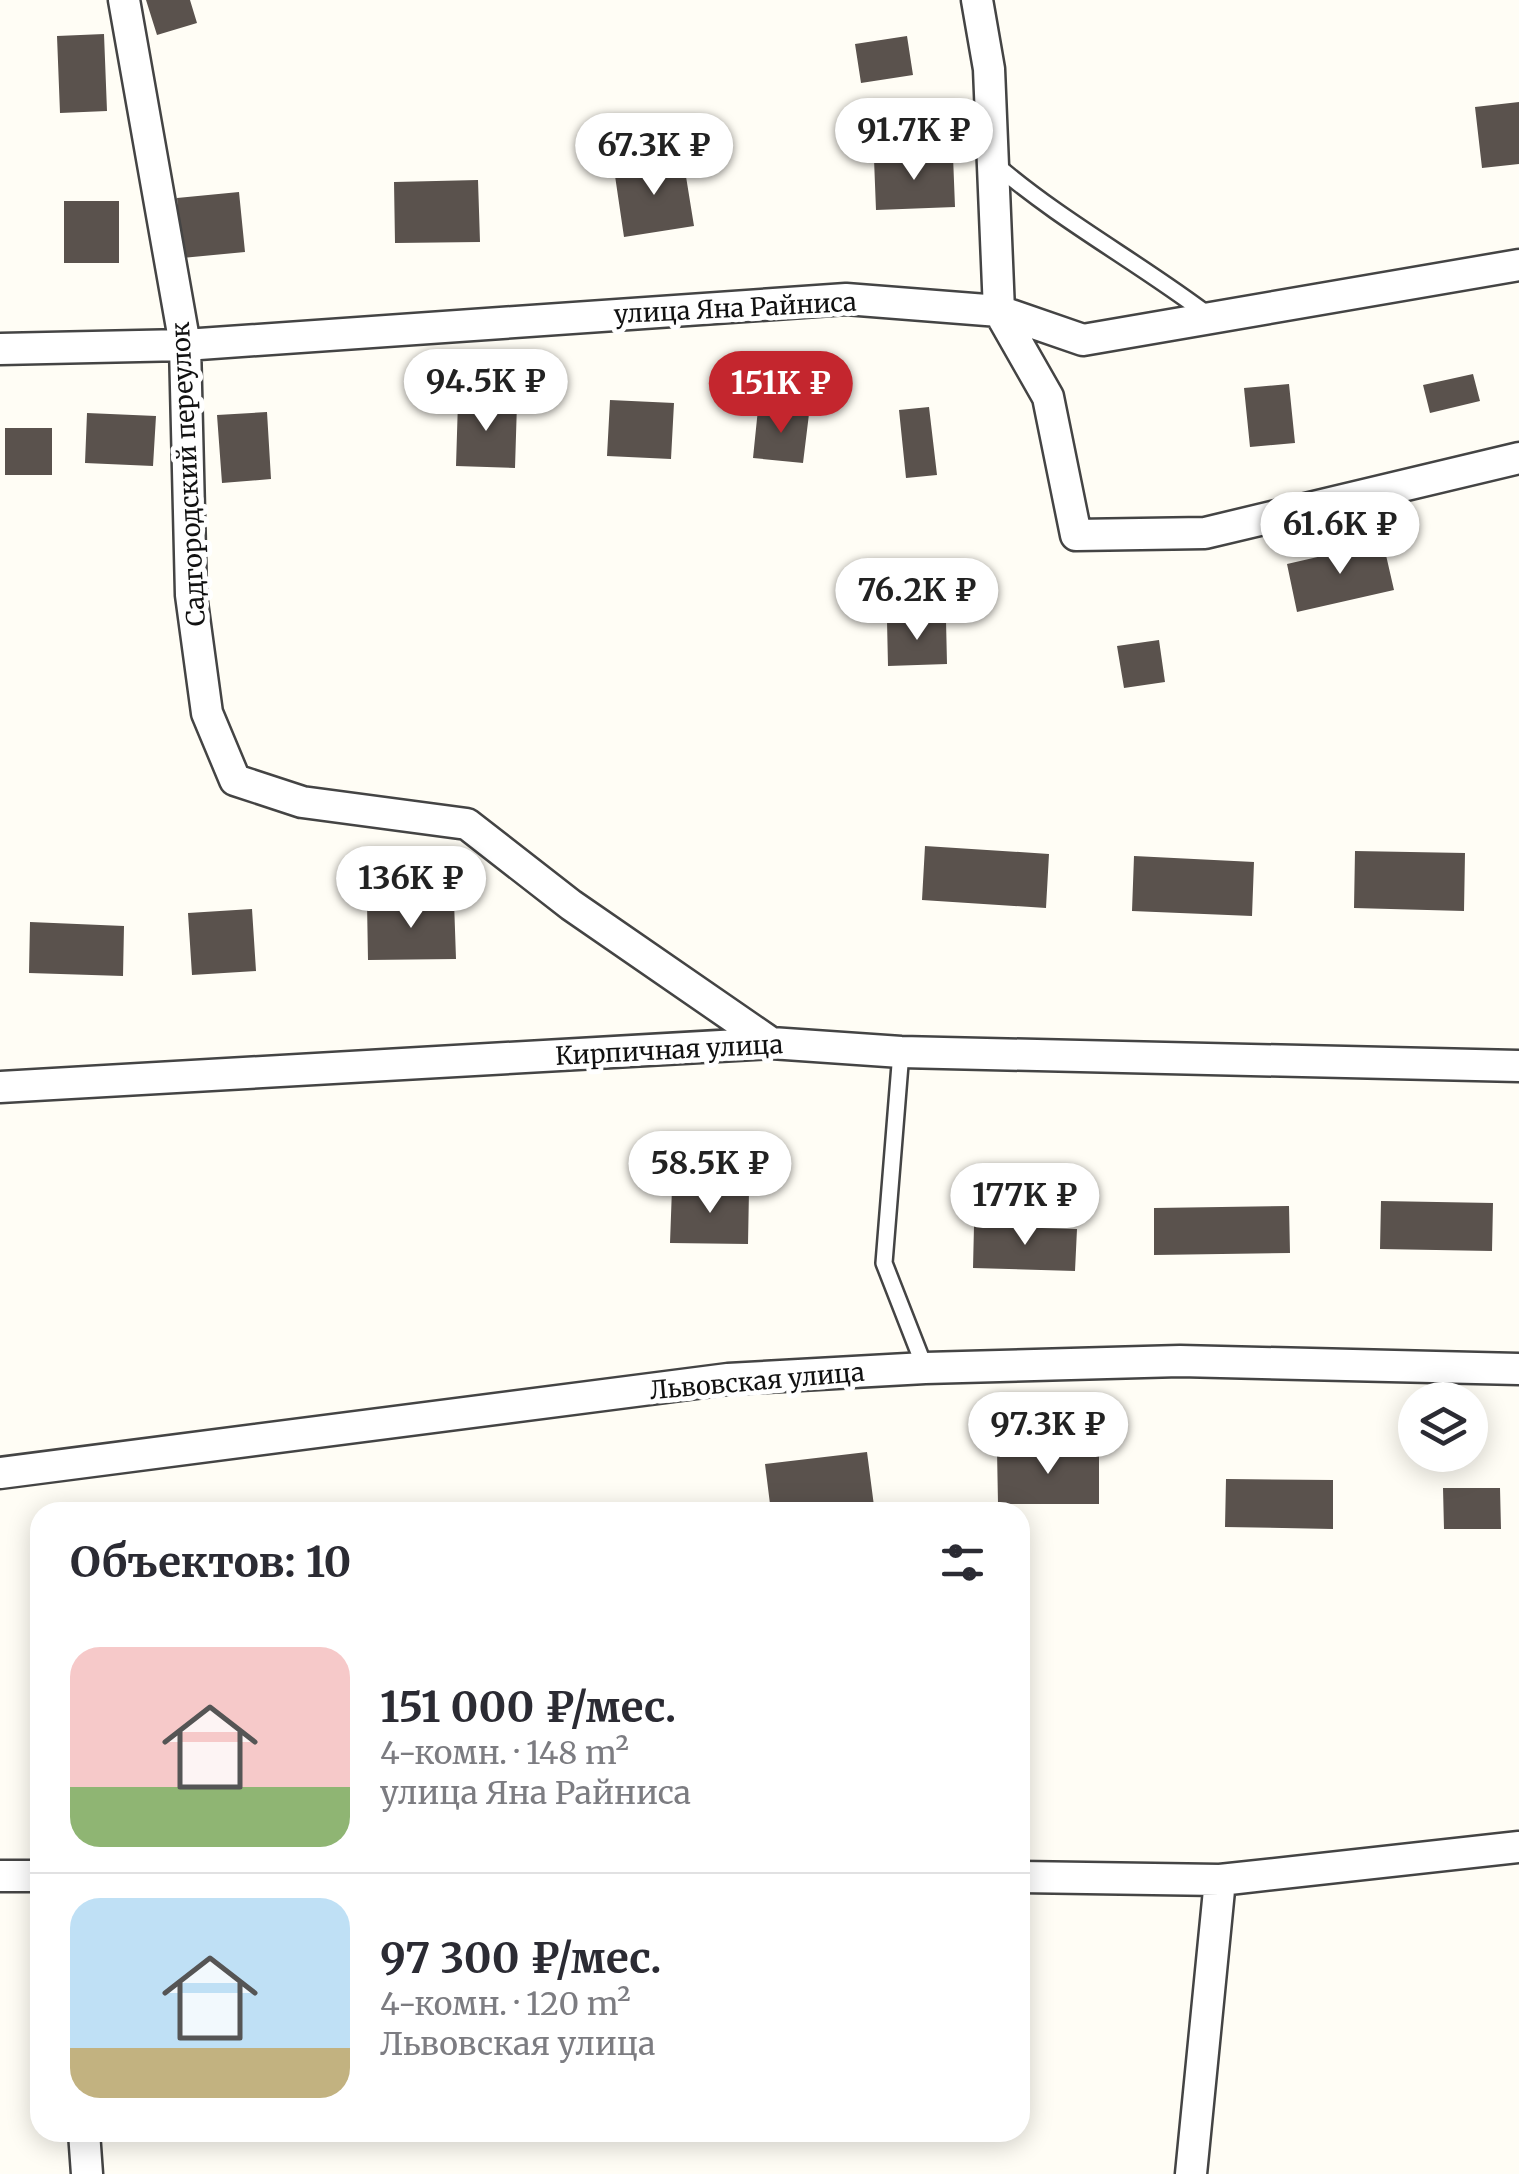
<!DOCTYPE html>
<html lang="ru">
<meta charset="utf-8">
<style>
:root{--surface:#fff;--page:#f7f7f7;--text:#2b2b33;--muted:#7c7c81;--line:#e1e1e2;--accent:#c4262e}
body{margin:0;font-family:Merriweather,serif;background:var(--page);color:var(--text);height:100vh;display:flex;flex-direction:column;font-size:38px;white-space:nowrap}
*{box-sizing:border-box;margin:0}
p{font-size:32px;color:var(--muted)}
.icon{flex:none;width:55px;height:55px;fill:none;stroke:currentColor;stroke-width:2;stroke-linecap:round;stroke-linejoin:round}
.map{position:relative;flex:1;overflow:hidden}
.details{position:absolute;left:30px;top:1502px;width:1000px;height:640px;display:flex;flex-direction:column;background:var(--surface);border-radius:30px;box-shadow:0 5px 25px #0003}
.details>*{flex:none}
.tools{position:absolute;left:1398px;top:1382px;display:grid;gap:20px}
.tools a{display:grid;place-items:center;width:90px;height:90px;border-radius:50%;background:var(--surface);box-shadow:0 5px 25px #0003;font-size:50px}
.price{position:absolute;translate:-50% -85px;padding:0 22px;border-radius:35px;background:#fff;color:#222;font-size:32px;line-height:65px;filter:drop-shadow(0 2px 5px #0008)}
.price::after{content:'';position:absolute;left:50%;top:60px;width:30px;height:22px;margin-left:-15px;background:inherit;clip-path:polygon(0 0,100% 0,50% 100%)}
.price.current{background:var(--accent);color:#fff}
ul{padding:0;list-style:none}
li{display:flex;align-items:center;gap:30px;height:250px;padding:0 40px}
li+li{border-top:2px solid var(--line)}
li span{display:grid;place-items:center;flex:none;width:280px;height:200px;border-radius:30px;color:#555}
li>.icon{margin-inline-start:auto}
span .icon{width:120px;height:120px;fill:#fffc;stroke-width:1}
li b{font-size:42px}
h2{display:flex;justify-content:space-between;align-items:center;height:120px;padding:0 40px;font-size:42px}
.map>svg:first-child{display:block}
.building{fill:#5a524d}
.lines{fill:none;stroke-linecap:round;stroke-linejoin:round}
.service-casing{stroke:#444;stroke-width:20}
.minor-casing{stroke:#444;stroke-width:35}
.service{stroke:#fff;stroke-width:15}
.minor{stroke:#fff;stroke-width:30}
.labels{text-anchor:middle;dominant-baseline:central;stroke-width:10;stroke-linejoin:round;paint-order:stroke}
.street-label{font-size:25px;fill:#111;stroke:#fff}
</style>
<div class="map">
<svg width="1519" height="2174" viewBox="0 0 1519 2174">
<rect width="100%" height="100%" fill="#fffdf5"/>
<path class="building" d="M146,0H190L197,23L157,35Z
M104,34L107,111L60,113L57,36Z
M907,36L913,75L861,83L855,44Z
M1519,102V164L1482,168L1475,107Z
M953,156L955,207L876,210L874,159Z
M683,158L694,226L624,237L614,169Z
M478,180L480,242L395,243L394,182Z
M239,192L245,252L182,258L177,198Z
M64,201H119V263H64Z
M1473,374L1480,401L1430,413L1423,385Z
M1289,384L1295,443L1250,447L1244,388Z
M610,400L674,403L671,459L607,456Z
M458,401L517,403L515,468L456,466Z
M929,407L937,475L906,478L899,410Z
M758,409L809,414L803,463L753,458Z
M267,412L271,479L222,483L217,415Z
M87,413L156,416L153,466L85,463Z
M5,428H52V475H5Z
M1383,542L1394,590L1297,612L1287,564Z
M946,620L947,664L888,666L887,621Z
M1159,640L1165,682L1124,688L1117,646Z
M925,846L1049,854L1046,908L922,900Z
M1355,851L1465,853L1464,911L1354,908Z
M1134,856L1254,862L1252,916L1132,911Z
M454,901L456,959L368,960L367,903Z
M252,909L256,971L192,975L188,913Z
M30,922L124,926L123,976L29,973Z
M672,1188L749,1190L748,1244L670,1243Z
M1381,1201L1493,1203L1492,1251L1380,1249Z
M1289,1206L1290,1253L1154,1255V1208Z
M974,1226L1077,1229L1075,1271L973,1268Z
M1099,1449V1504H998L997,1450Z
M867,1452L874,1506L771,1512L765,1464Z
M1226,1479L1333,1480V1529L1225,1527Z
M1443,1488H1500L1501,1529H1444Z"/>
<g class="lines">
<defs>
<path id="service" d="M995,164C1061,221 1138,262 1208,315
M901,1052L884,1263L925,1368"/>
<path id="minor" d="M124,0L185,345L191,595L207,713L235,780L302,802L467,824L571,905L771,1043
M977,0L989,69L999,311L1048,397L1076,535L1205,533L1519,458
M0,349L185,345L846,299L999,311L1083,340L1519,265
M0,1087L771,1043L901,1052L1519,1066
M0,1473L728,1379L925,1368L1180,1361L1519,1369
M0,1876H40
M1020,1877L1220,1880L1519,1847
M84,2132L87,2174
M1191,2174L1220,1880"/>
</defs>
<use href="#service" class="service-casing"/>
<use href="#minor" class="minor-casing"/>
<use href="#service" class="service"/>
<use href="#minor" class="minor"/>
</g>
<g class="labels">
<g class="street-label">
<text transform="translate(735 308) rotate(-3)">улица Яна Райниса</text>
<text transform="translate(188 474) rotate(-93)">Садгородский переулок</text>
<text transform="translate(669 1050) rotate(-3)">Кирпичная улица</text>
<text transform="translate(757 1381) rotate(-5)">Львовская улица</text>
</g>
</g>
</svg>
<div class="tools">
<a><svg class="icon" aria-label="layers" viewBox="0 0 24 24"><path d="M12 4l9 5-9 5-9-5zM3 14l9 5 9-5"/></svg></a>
</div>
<b class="price" style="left:914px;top:183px">91.7K ₽</b>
<b class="price" style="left:654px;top:198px">67.3K ₽</b>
<b class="price" style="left:486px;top:434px">94.5K ₽</b>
<b class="price current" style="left:781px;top:436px">151K ₽</b>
<b class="price" style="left:1340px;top:577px">61.6K ₽</b>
<b class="price" style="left:917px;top:643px">76.2K ₽</b>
<b class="price" style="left:411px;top:931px">136K ₽</b>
<b class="price" style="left:710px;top:1216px">58.5K ₽</b>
<b class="price" style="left:1025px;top:1248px">177K ₽</b>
<b class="price" style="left:1048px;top:1477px">97.3K ₽</b>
<section class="details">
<h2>Объектов: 10<svg class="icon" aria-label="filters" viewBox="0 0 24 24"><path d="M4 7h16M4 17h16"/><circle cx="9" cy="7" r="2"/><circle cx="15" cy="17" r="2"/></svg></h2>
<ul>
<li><span style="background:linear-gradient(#f6c9c9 70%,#8fb573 0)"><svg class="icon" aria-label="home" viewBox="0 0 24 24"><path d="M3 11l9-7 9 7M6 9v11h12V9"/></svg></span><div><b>151 000 ₽/мес.</b><p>4-комн. · 148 m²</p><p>улица Яна Райниса</p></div></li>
<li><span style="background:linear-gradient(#bfe0f5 75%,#c2b280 0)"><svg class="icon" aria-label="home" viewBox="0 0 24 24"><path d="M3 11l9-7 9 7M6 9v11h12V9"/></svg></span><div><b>97 300 ₽/мес.</b><p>4-комн. · 120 m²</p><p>Львовская улица</p></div></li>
</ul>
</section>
</div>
